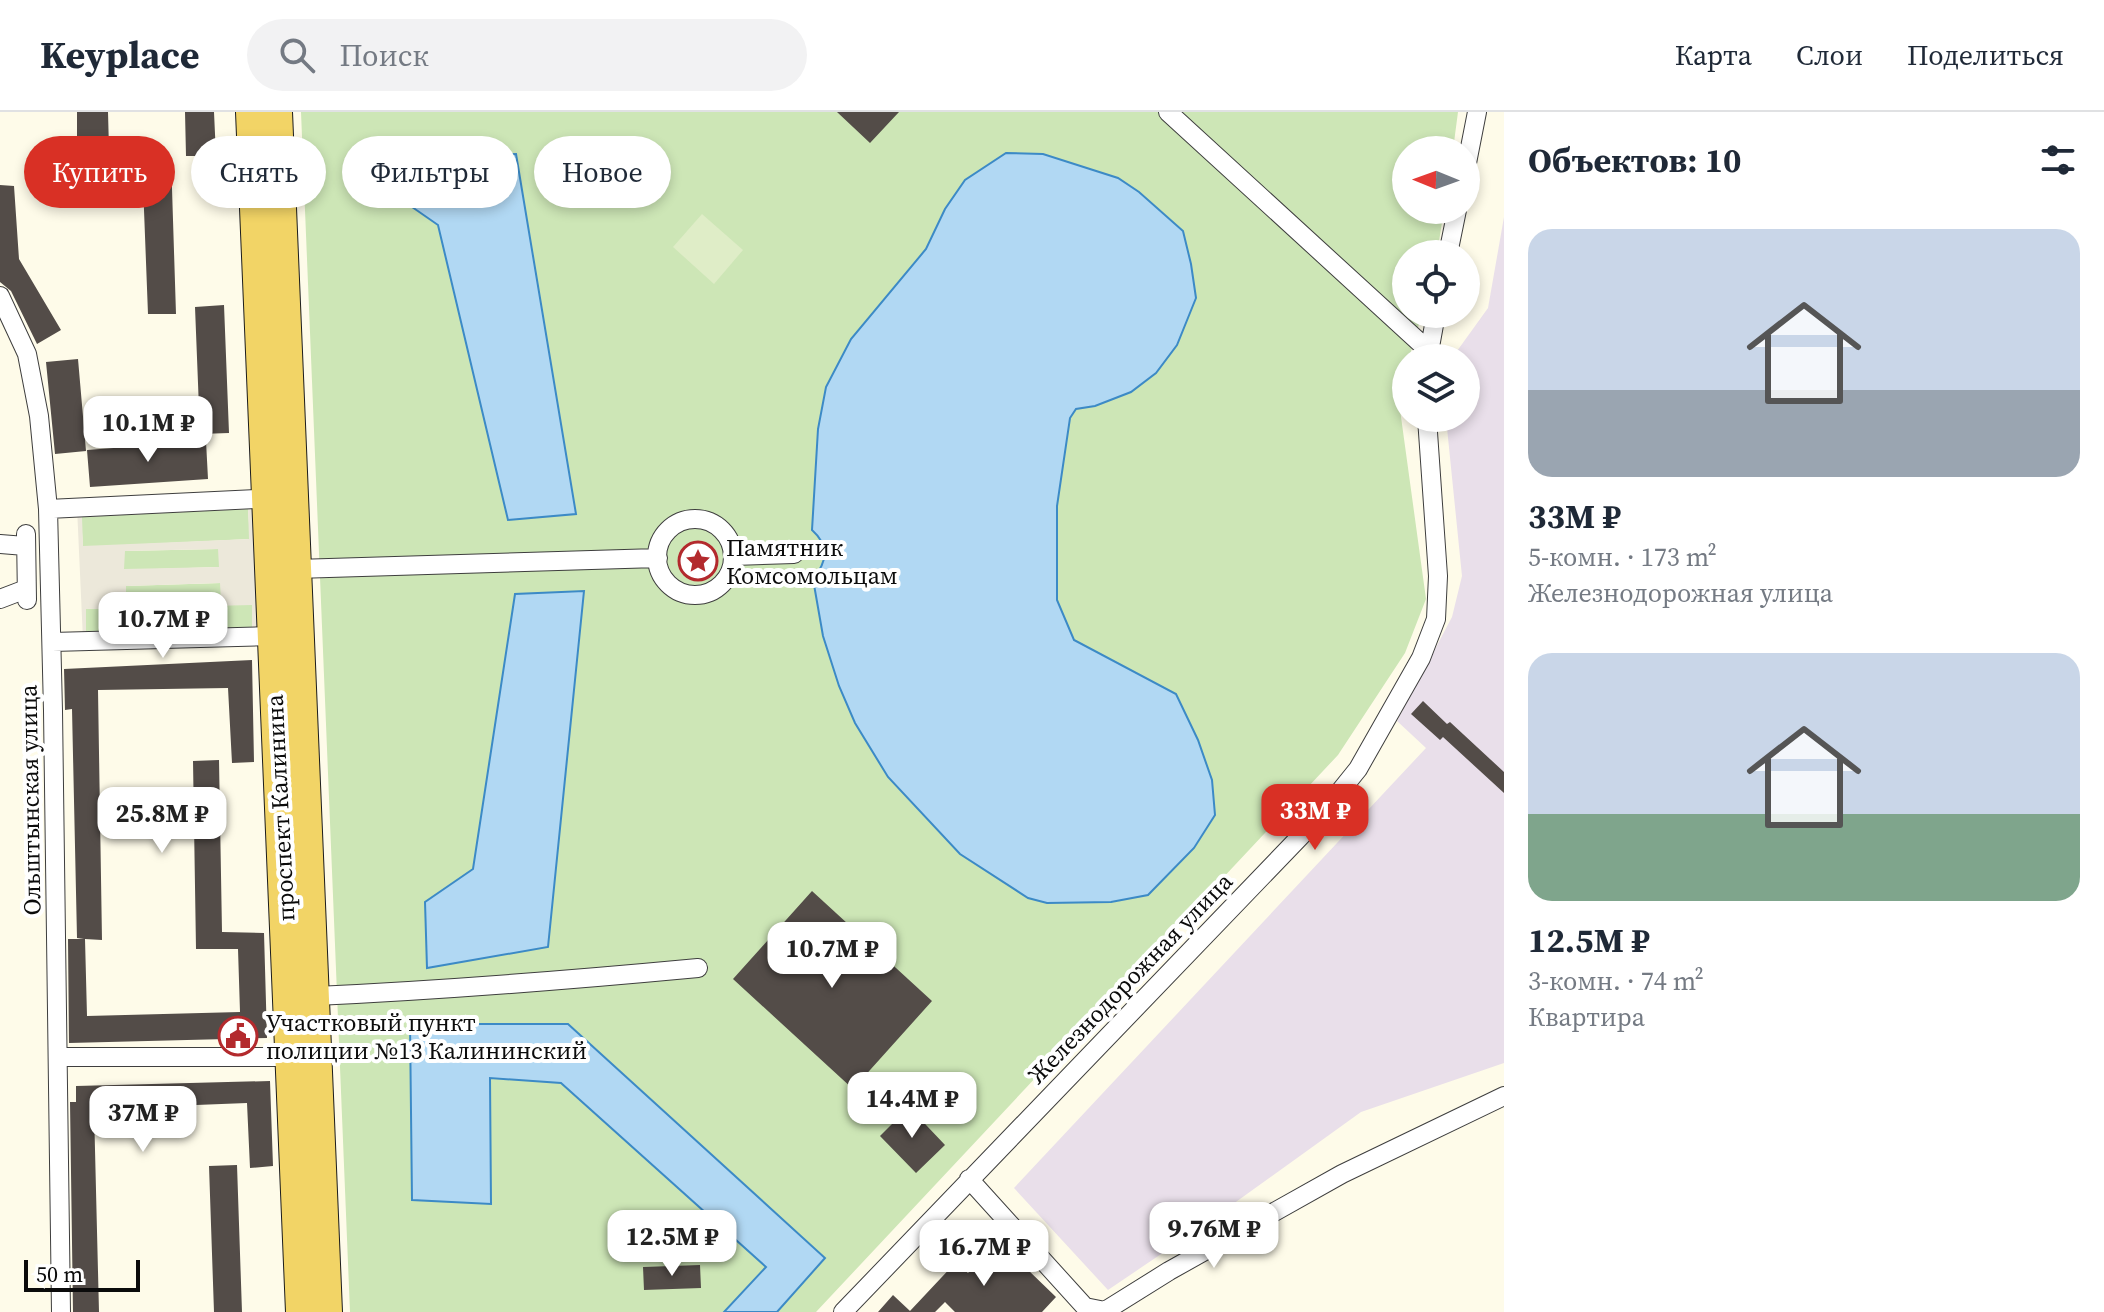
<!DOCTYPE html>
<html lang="ru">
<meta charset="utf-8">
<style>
:root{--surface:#fff;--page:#f2f2f3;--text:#1f2937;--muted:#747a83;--line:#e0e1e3;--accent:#d93025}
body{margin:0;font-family:"Source Serif 4",serif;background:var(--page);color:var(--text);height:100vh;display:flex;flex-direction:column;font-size:30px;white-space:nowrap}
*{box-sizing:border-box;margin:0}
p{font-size:26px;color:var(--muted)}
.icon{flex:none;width:44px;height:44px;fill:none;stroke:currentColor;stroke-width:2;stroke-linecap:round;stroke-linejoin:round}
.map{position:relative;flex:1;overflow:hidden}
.side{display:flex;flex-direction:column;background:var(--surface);width:600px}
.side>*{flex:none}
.top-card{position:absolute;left:24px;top:24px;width:760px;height:72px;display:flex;gap:16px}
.needle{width:52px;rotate:271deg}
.fabs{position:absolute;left:1392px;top:24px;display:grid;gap:16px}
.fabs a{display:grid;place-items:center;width:88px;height:88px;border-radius:50%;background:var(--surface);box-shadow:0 4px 12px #0003;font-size:40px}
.scale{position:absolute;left:24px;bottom:20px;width:116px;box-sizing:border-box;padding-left:8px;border:4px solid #0b0b0b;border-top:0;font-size:22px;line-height:28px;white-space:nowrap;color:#0b0b0b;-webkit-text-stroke:6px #fff;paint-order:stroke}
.price{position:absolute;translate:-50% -68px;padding:0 18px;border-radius:16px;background:#fff;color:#222;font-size:26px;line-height:52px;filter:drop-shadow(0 2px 4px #0008)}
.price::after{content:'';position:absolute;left:50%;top:48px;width:24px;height:18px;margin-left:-12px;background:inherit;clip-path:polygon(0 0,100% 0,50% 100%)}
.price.active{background:var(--accent);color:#fff}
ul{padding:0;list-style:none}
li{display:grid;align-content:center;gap:16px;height:424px;padding:0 24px}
li span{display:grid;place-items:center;height:248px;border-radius:24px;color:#555}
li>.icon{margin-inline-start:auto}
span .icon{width:144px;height:144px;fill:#fffc;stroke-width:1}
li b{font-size:34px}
h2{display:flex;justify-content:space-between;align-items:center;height:96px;padding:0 24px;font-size:34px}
.tag{padding:0 28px;border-radius:36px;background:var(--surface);box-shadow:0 4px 12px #0003;font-size:28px;line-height:72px}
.tag.active{background:var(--accent);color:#fff}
header{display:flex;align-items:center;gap:48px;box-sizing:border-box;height:112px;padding:0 40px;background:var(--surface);border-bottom:2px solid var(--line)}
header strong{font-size:38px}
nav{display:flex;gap:44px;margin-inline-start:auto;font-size:28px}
.search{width:560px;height:72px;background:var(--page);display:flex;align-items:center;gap:20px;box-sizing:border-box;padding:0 28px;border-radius:44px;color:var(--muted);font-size:30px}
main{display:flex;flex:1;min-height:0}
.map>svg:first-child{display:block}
.industrial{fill:#e9dfea}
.green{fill:#cde6b6}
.pitch{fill:#dfedc7}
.plaza{fill:#ece8da;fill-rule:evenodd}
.water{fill:#b1d8f3;stroke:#3c8ac6;stroke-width:2}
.building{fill:#534c48}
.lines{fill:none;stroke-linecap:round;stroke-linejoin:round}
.street-casing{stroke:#3e3e3e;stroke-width:20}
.primary-casing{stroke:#1c1c1c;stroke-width:30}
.street{stroke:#fff;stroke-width:18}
.primary{stroke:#f2d466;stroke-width:28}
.labels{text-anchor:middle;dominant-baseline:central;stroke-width:8;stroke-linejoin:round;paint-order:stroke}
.poi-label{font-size:24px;fill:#0b0b0b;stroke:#fff;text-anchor:start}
.street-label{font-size:24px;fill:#0b0b0b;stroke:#fff}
</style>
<header>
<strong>Keyplace</strong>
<div class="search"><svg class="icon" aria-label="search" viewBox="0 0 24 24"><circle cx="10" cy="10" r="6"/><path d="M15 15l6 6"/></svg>Поиск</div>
<nav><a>Карта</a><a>Слои</a><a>Поделиться</a></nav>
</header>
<main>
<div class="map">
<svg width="1504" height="1200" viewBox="0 0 1504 1200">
<rect width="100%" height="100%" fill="#fefbe9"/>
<path class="industrial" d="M1504,105V951L1361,1000L1201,1115L1108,1178L1014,1076L1426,636L1397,609L1452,505L1462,464L1446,306H1466V246H1452L1488,196Z"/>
<path class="green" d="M301,0H1458L1453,38H1406V98H1444L1437,142H1406V202H1422L1409,246H1406V257L1398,283L1426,487L1405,541L1338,643L816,1200H350Z
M248,397L250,427L83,435L81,405Z
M219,437V455L124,458V439Z
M221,471V490L126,492V474Z
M252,492V521L86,525L85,497Z"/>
<path class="pitch" d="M702,102L743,138L714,172L673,135Z"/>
<path class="plaza" d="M255,387L260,525L83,528L77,395ZM248,397L249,427L83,434L82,405ZM218,437L219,455L124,457L125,439ZM220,471L221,490L126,492V474ZM252,493V520L86,524V497Z"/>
<path class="water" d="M1006,41L1043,42L1118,66L1139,80L1183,119L1191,152L1196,186L1177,233L1156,261L1131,280L1095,294L1076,297L1070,306L1057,394V488L1074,528L1176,582L1198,628L1212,668L1215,703L1194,736L1148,783L1111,790L1047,791L1028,786L960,742L888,665L855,611L839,574L823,524L813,467C827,450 830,434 812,418L818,317L826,275L851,227L926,137L945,97L965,68Z
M516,42L576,402L508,408L438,113L379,72L380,45Z
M584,479L548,835L427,856L425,790L473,757L515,482Z
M410,912H568L825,1146L777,1200H724L766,1155L561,971L490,966L491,1092L412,1088Z"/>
<path class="building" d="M77,0H108L109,37L77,38Z
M185,0H214L216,44H186Z
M837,0H899L870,31Z
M171,45L176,202H148L142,46Z
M0,73L14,74L19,147L61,218L37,232L11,179L0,170Z
M224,193L229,321L200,322L195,195Z
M78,247L86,339L55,342L46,250Z
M206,329L208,367L90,375L87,338Z
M252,548L254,650L232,651L228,576L98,578L102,828L85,827L87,904L240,900L238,837H196L193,649L219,648L222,820L264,821L267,926L69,931L68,827H84L77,826L72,597L65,598L64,557Z
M1423,589L1447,612L1450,610L1504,660V681L1443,625L1440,628L1411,602Z
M812,779L932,889L853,977L733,867Z
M270,969L273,1054L250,1056L247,991L94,997L99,1200H73L70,990H76V974Z
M909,995L945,1033L916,1061L880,1024Z
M237,1053L242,1200H214L209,1054Z
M998,1129L1056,1185L1042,1200H955L945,1190L935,1200H878L893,1183L910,1199L956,1150L968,1161Z
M700,1153L701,1176L644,1178L643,1155Z"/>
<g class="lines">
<defs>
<path id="street" d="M1168,0L1429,239
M1466,56L1477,0
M1448,142L1457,98
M0,184L27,242L39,304L48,397L53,599L61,1200
M1428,246L1436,202
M48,397L277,386
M657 445a38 38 0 1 1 76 0a38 38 0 1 1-76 0Z
M26,422L27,488
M0,432L25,434
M733,444L794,442
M296,457L658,446
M0,487L26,477
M52,530L272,524
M316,884C443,878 570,868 698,856
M59,945H300
M969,1067L1085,1195L1105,1199L1169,1159L1342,1062L1504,984
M843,1200L1321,703L1358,657L1421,546L1436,507L1438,464L1427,306"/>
<path id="primary" d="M250,0L300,1200
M278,0L328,1200"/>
</defs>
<use href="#street" class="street-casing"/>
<use href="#primary" class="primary-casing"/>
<use href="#street" class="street"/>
<use href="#primary" class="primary"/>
</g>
<defs>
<symbol id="sight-ring" viewBox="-11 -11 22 22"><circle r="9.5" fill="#fff" stroke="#b32a2d" stroke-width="1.5"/><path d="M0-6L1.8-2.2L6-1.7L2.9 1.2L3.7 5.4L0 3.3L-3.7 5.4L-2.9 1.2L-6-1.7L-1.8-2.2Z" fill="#b32a2d"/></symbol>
<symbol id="civic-ring" viewBox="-11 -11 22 22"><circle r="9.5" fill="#fff" stroke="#b32a2d" stroke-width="1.5"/><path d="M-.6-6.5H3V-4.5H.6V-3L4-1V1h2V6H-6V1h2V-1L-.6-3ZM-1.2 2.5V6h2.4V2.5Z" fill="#b32a2d"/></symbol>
</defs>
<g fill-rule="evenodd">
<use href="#sight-ring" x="676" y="427" width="44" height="44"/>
<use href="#civic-ring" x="216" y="902" width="44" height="44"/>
</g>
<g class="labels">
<g class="poi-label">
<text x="726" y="435">Памятник<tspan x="726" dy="28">Комсомольцам</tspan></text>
<text x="266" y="910">Участковый пункт<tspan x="266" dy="28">полиции №13 Калининский</tspan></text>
</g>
<g class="street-label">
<text transform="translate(30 688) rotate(-91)">Ольштынская улица</text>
<text transform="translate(280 696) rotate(-93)">проспект Калинина</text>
<text transform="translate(1130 866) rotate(-46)">Железнодорожная улица</text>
</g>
</g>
</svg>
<div class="fabs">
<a><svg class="needle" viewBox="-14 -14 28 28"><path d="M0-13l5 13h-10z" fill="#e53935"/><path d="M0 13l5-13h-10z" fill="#747a83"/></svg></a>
<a><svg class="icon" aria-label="locate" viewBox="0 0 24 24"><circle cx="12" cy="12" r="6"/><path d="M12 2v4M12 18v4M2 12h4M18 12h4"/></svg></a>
<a><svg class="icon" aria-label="layers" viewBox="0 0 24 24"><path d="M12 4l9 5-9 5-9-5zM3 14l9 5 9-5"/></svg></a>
</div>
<div class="scale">50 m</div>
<b class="price" style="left:148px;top:352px">10.1M ₽</b>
<b class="price" style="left:163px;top:548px">10.7M ₽</b>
<b class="price active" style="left:1315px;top:740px">33M ₽</b>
<b class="price" style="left:162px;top:743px">25.8M ₽</b>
<b class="price" style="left:832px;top:878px">10.7M ₽</b>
<b class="price" style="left:912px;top:1028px">14.4M ₽</b>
<b class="price" style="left:143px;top:1042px">37M ₽</b>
<b class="price" style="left:1214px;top:1158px">9.76M ₽</b>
<b class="price" style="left:672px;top:1166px">12.5M ₽</b>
<b class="price" style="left:984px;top:1176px">16.7M ₽</b>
<div class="top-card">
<a class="tag active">Купить</a>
<a class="tag">Снять</a>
<a class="tag">Фильтры</a>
<a class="tag">Новое</a>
</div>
</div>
<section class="side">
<h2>Объектов: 10<svg class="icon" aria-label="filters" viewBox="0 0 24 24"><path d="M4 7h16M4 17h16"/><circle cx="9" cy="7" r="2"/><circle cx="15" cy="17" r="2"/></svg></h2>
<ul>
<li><span style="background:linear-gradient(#c9d6e8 65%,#9aa5b1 0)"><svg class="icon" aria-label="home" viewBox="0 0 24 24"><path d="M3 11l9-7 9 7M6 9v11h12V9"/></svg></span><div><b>33M ₽</b><p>5-комн. · 173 m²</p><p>Железнодорожная улица</p></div></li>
<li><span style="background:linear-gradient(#c9d6e8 65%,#7fa58c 0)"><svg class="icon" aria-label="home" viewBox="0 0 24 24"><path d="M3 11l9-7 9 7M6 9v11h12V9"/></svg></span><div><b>12.5M ₽</b><p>3-комн. · 74 m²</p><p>Квартира</p></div></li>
</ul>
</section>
</main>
